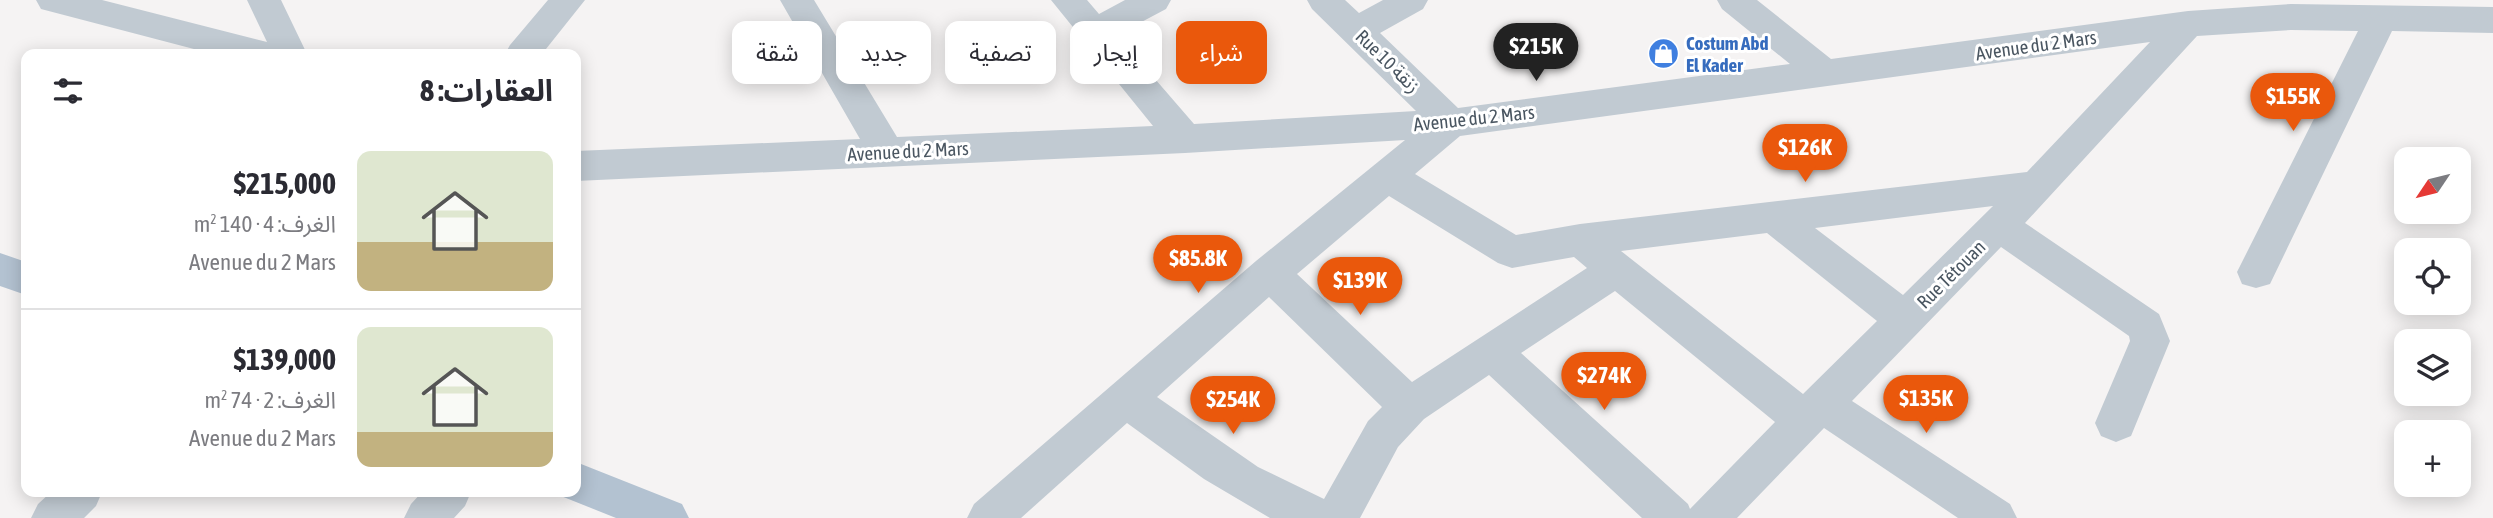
<!DOCTYPE html>
<html lang="ar">
<meta charset="utf-8">
<style>
:root{--surface:#fff;--page:#f7f7f7;--text:#2b2b33;--muted:#7c7c81;--line:#e1e1e2;--accent:#ea580c}
body{margin:0;font-family:"Asap Condensed","Noto Sans Arabic",sans-serif;background:var(--page);color:var(--text);direction:rtl;height:100vh;display:flex;flex-direction:column;font-size:26px;white-space:nowrap}
*{box-sizing:border-box;margin:0}
p{font-size:23px;color:var(--muted)}
.icon{flex:none;width:38px;height:38px;fill:none;stroke:currentColor;stroke-width:2;stroke-linecap:round;stroke-linejoin:round}
.map{position:relative;flex:1;overflow:hidden;direction:ltr}
.details{position:absolute;left:21px;top:49px;width:560px;height:448px;display:flex;flex-direction:column;background:var(--surface);border-radius:14px;box-shadow:0 4px 18px #0003;direction:rtl}
.details>*{flex:none}
.hud{position:absolute;left:602px;top:21px;width:665px;height:63px;direction:rtl;display:flex;gap:14px}
.needle{width:46px;rotate:235deg}
.controls{position:absolute;left:2394px;top:147px;display:grid;gap:14px}
.controls a{display:grid;place-items:center;width:77px;height:77px;border-radius:14px;background:var(--surface);box-shadow:0 4px 18px #0003;font-size:35px}
.price{position:absolute;translate:-50% -60px;padding:0 16px;border-radius:24px;background:var(--accent);color:#fff;font-size:23px;line-height:46px;filter:drop-shadow(0 2px 4px #0008)}
.price::after{content:'';position:absolute;left:50%;top:42px;width:21px;height:16px;margin-left:-10px;background:inherit;clip-path:polygon(0 0,100% 0,50% 100%)}
.price.current{background:#222;color:#fff}
ul{padding:0;list-style:none}
li{display:flex;align-items:center;gap:21px;height:175px;padding:0 28px}
li+li{border-top:2px solid var(--line)}
li span{display:grid;place-items:center;flex:none;width:196px;height:140px;border-radius:14px;color:#555}
li>.icon{margin-inline-start:auto}
span .icon{width:84px;height:84px;fill:#fffc;stroke-width:1}
li b{font-size:30px}
h2{display:flex;justify-content:space-between;align-items:center;height:84px;padding:0 28px;font-size:30px}
.tag{padding:0 24px;border-radius:14px;background:var(--surface);box-shadow:0 4px 18px #0003;font-size:24px;line-height:63px}
.tag.current{background:var(--accent);color:#fff}
.map>svg:first-child{display:block}
.lines{fill:none;stroke-linecap:round;stroke-linejoin:round}
.minor{fill:#c1cad2;fill-rule:evenodd}
.major{fill:#b3c2d1;fill-rule:evenodd}
.labels{text-anchor:middle;dominant-baseline:central;stroke-width:6;stroke-linejoin:round;paint-order:stroke}
.shop-label{font-size:19px;font-weight:bold;fill:#366cbe;stroke:#fff;text-anchor:start}
.street-label{font-size:19px;fill:#4a5661;stroke:#fff}
</style>
<div class="map">
<svg width="2493" height="518" viewBox="0 0 2493 518">
<rect width="100%" height="100%" fill="#f5f3f3"/>
<g class="lines">
<path class="minor" d="M36,0H102L267,42L247,0H281L307,54H213L41,9Z
M548,0H585L542,54H505L510,45Z
M780,0H814L897,137L1153,126L1051,0H1087L1099,14L1125,0H1171L1166,9L1117,35L1194,124L1416,111L1312,9L1307,0H1345L1359,13L1383,0H1428L1423,9L1380,33L1458,108L1790,64L1722,9L1717,0H1757L1831,59L2188,11L2291,4L2493,7V33L2392,31L2270,284L2256,288L2242,284L2237,272L2358,31L2291,30L2197,36L2025,223L2159,314L2170,341L2131,436L2116,442L2101,436L2095,423L2130,341L2129,336L2001,247L1852,401L2010,504L2017,518H1958L1824,428L1737,518H1642L1489,375L1424,419L1398,447L1360,518H1270L1204,479L1127,423L1021,518H967L974,504L1256,261L1405,140L1185,153L576,181V151L860,139ZM2150,42L2027,172L1580,224L1516,235L1415,174L1460,136ZM1389,196L1498,263L1512,268L1574,257L1587,268L1412,382L1297,274ZM1993,206L1903,295L1815,228ZM1767,233L1877,321L1803,394L1621,251ZM1615,291L1775,422L1690,509L1688,504L1521,353ZM1269,297L1382,407L1368,421L1324,499L1258,467L1157,397Z
M51,492H102L96,506L84,518H31L38,504Z
M422,492H471L465,506L454,518H404L411,504Z"/>
<path class="major" d="M0,253L26,262V295L0,286Z
M576,462L682,504L689,518H616L561,496L559,492H576Z"/>
</g>
<defs>
<symbol id="shop-disc" viewBox="-11 -11 22 22"><circle r="9.5" fill="#3f7fe0" stroke="#fff"/><path d="M-5-2.5h2.3a2.7 3.5 0 0 1 5.4 0H5L5.5 6h-11ZM-1.5-2.5h3a1.5 2.3 0 0 0-3 0Z" fill="#fff"/></symbol>
</defs>
<g fill-rule="evenodd">
<use href="#shop-disc" x="1646" y="36" width="35" height="35"/>
</g>
<g class="labels">
<g class="shop-label">
<text x="1686" y="43">Costum Abd<tspan x="1686" dy="22">El Kader</tspan></text>
</g>
<g class="street-label">
<text transform="translate(2036 45) rotate(-8)">Avenue du 2 Mars</text>
<text transform="translate(1388 61) rotate(44)">Rue 10 زنقة</text>
<text transform="translate(1474 118) rotate(-6)">Avenue du 2 Mars</text>
<text transform="translate(908 151) rotate(-3)">Avenue du 2 Mars</text>
<text transform="translate(1951 274) rotate(-45)">Rue Tétouan</text>
</g>
</g>
</svg>
<div class="controls">
<a><svg class="needle" viewBox="-14 -14 28 28"><path d="M0-13l5 13h-10z" fill="#e53935"/><path d="M0 13l5-13h-10z" fill="#7c7c81"/></svg></a>
<a><svg class="icon" aria-label="locate" viewBox="0 0 24 24"><circle cx="12" cy="12" r="6"/><path d="M12 2v4M12 18v4M2 12h4M18 12h4"/></svg></a>
<a><svg class="icon" aria-label="layers" viewBox="0 0 24 24"><path d="M12 4l9 5-9 5-9-5zM3 14l9 5 9-5"/></svg></a>
<a>+</a>
</div>
<b class="price current" style="left:1536px;top:83px">$215K</b>
<b class="price" style="left:2293px;top:133px">$155K</b>
<b class="price" style="left:1805px;top:184px">$126K</b>
<b class="price" style="left:1198px;top:295px">$85.8K</b>
<b class="price" style="left:1360px;top:317px">$139K</b>
<b class="price" style="left:1604px;top:412px">$274K</b>
<b class="price" style="left:1926px;top:435px">$135K</b>
<b class="price" style="left:1233px;top:436px">$254K</b>
<div class="hud">
<a class="tag current">شراء</a>
<a class="tag">إيجار</a>
<a class="tag">تصفية</a>
<a class="tag">جديد</a>
<a class="tag">شقة</a>
</div>
<section class="details">
<h2>العقارات: 8<svg class="icon" aria-label="filters" viewBox="0 0 24 24"><path d="M4 7h16M4 17h16"/><circle cx="9" cy="7" r="2"/><circle cx="15" cy="17" r="2"/></svg></h2>
<ul>
<li><span style="background:linear-gradient(#dfe7d0 65%,#c2b280 0)"><svg class="icon" aria-label="home" viewBox="0 0 24 24"><path d="M3 11l9-7 9 7M6 9v11h12V9"/></svg></span><div><b>$215,000</b><p>الغرف: 4 · 140 m²</p><p>Avenue du 2 Mars</p></div></li>
<li><span style="background:linear-gradient(#dfe7d0 75%,#c2b280 0)"><svg class="icon" aria-label="home" viewBox="0 0 24 24"><path d="M3 11l9-7 9 7M6 9v11h12V9"/></svg></span><div><b>$139,000</b><p>الغرف: 2 · 74 m²</p><p>Avenue du 2 Mars</p></div></li>
</ul>
</section>
</div>
